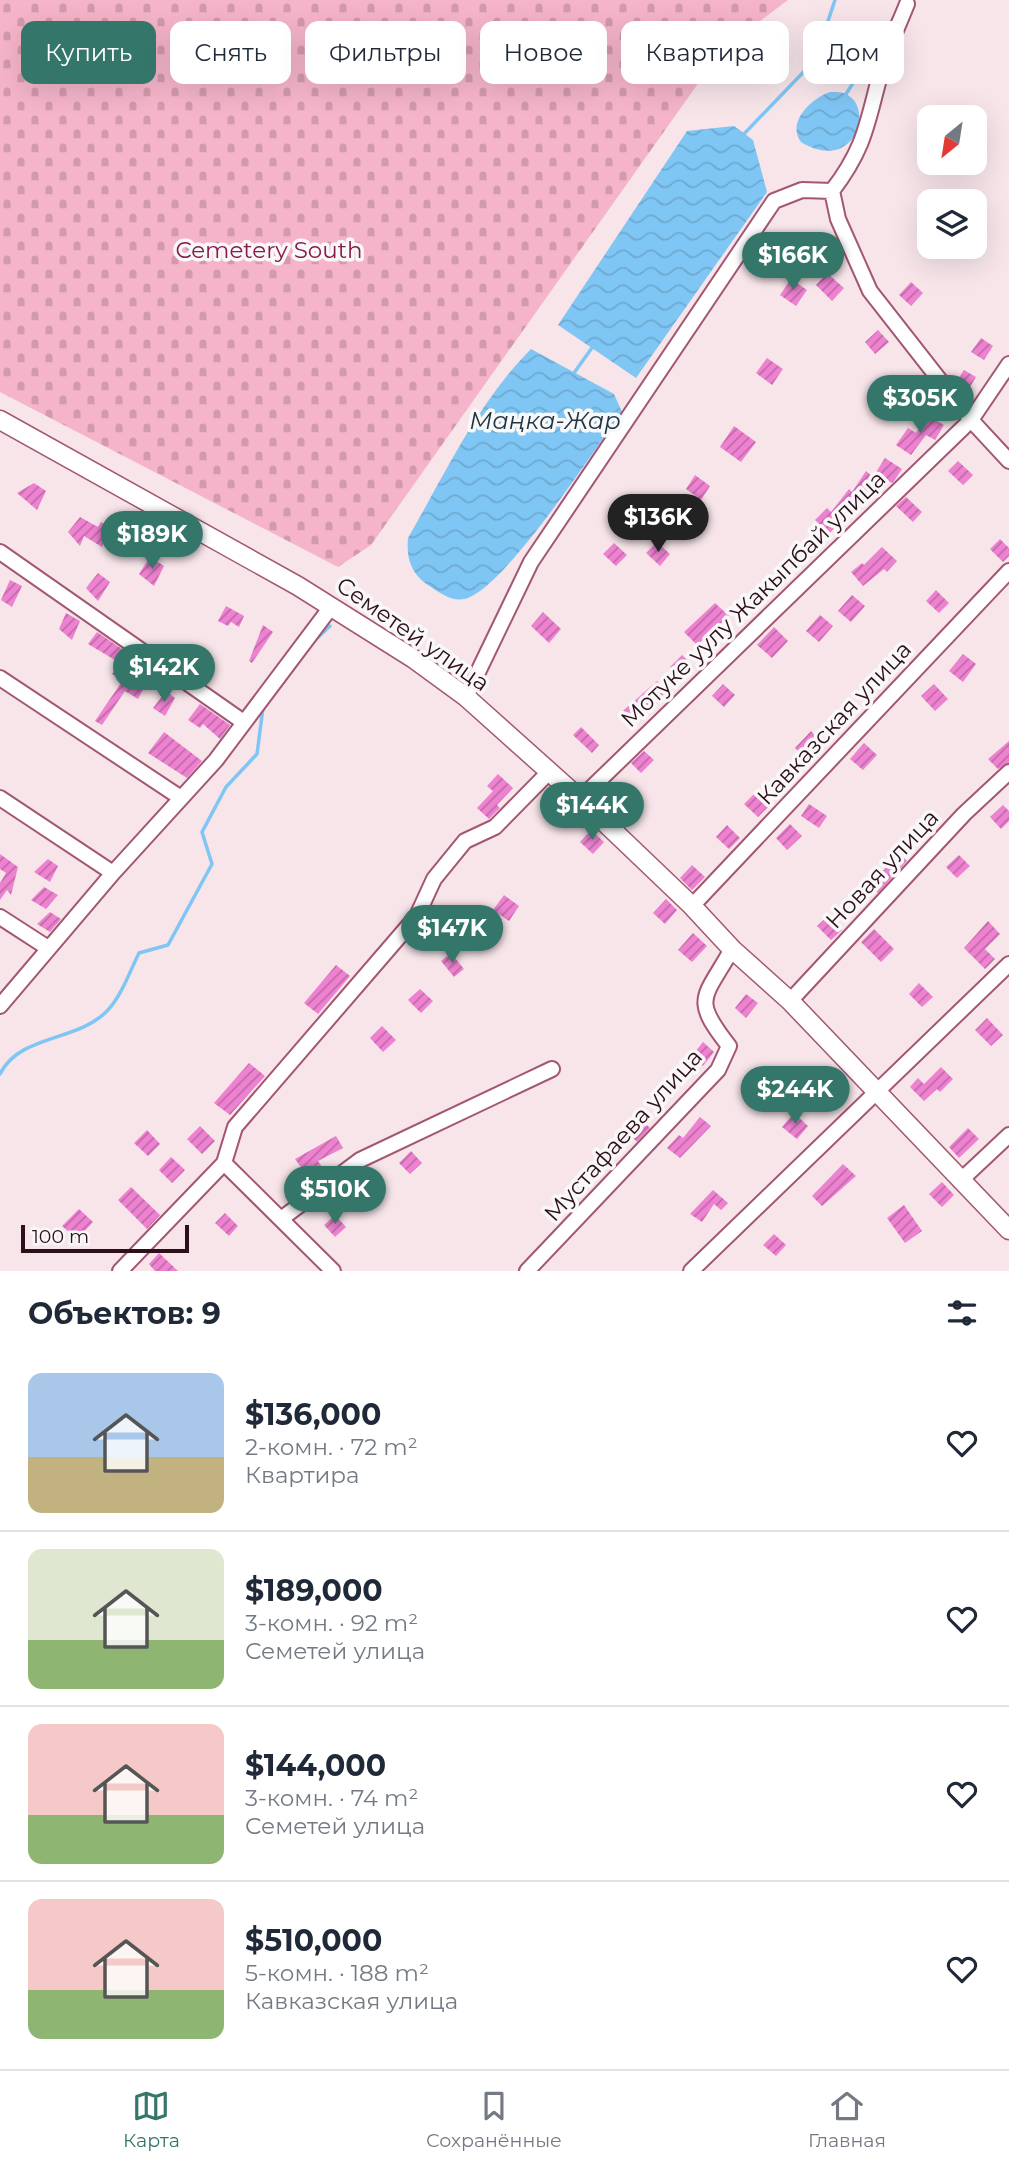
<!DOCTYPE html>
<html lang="ru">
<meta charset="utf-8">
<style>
:root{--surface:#fff;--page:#f6f6f7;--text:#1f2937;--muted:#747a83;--line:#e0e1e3;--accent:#34776a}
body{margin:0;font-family:Montserrat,sans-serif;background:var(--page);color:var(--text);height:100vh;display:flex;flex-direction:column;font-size:26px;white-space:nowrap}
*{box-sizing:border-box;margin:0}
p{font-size:23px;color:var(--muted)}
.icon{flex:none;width:38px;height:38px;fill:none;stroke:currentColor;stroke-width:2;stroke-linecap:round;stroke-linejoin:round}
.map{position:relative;height:1271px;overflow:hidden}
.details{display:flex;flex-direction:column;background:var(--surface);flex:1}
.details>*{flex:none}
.guide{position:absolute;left:21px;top:21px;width:968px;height:63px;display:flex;gap:14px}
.needle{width:46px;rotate:210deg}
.controls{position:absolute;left:917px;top:105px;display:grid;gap:14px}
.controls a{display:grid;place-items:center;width:70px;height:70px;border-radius:14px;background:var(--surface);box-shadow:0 7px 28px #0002;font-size:35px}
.scale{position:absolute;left:21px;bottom:18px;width:168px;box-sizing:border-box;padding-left:7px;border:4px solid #2e0f1b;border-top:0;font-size:19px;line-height:24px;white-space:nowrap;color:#2e0f1b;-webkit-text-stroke:5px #f8f8f8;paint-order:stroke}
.price{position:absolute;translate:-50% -60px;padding:0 16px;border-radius:24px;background:var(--accent);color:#fff;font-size:23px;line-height:46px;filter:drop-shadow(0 2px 4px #0008)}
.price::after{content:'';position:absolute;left:50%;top:42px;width:21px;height:16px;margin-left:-10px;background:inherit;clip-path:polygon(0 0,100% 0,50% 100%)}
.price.selected{background:#222;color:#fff}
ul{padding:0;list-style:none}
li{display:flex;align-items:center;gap:21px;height:175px;padding:0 28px}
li+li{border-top:2px solid var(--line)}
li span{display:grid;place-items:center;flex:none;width:196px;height:140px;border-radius:14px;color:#555}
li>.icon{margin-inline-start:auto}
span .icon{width:84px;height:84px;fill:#fffc;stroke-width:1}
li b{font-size:30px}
h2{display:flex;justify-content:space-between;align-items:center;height:84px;padding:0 28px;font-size:30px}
.chip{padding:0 24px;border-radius:14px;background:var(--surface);box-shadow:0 7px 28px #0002;font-size:24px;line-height:63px}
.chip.selected{background:var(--accent);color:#fff}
.menu{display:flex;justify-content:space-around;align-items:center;height:98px;border-top:2px solid var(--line);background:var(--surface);font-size:19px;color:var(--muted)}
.menu a{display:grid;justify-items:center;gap:4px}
.menu .selected{color:var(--accent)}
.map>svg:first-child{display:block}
.cemetery{fill:url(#cemetery-stones)}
.water{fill:url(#water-waves)}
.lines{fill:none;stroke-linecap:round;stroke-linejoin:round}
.stream{stroke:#7fc6f4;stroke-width:3.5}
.building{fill:url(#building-hatch)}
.minor-casing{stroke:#a35772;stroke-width:18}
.tertiary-casing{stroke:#a35772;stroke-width:21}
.minor{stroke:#fff;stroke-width:14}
.tertiary{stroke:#fff;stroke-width:18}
.labels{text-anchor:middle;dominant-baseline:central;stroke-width:7;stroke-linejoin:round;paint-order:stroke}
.park-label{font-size:23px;fill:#89184d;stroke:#f8f8f8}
.street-label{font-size:23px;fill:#2e0f1b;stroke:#f8f8f8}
.water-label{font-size:24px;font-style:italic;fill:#1e3443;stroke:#f8f8f8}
</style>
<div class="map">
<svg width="1009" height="1271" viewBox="0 0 1009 1271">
<defs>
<pattern id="cemetery-stones" width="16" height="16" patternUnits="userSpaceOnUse" patternTransform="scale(1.75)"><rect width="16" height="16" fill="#f5b4c9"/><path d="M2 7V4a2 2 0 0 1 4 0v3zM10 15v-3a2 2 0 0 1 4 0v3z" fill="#d29aac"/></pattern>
<pattern id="water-waves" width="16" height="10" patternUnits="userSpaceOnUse" patternTransform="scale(1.75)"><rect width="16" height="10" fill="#7fc6f4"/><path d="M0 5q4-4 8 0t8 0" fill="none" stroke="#6ea9d1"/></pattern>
<pattern id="building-hatch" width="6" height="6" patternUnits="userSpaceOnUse" patternTransform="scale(1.75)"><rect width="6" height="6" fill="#ee82d1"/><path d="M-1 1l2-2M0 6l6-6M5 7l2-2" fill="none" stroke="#c169a9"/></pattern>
</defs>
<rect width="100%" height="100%" fill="#f7e5ea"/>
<path class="cemetery" d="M0,0H788L716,54L697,85L371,545L338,567L0,392Z"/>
<path class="water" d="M830,92C835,92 842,92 846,94C876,109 853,174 801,142C786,122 812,98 830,92Z
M734,126L753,140L767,192L636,378L558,325L687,131Z
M531,349L614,394L622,412C591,454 512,577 470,597C456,604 443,595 431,587C412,575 406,560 408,538C445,474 478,402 531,349Z"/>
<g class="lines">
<path class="stream" d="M846,94L891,24
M742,136L815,60L835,0
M574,373L594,345
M311,644L330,626
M0,1074C20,1034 77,1042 107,1011C121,997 130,971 139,953L168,945L212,864L202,832L226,787L257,754L263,708"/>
</g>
<path class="building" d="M827,273L844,288L832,301L816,285Z
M791,279L807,290L796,306L780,295Z
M911,282L923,293L911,306L899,295Z
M878,330L889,342L875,354L865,342Z
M981,338L993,346L984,360L971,352Z
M767,358L783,369L772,385L756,373Z
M964,370L976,377L967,392L955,384Z
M927,415L944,425L935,440L926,435L911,455L896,445L908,428L916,433Z
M734,426L756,442L741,462L720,447Z
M885,458L902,469L894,481L892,483L883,478L869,499L864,495L829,534L815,520L827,508L831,512L849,489L852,492L866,471L873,477Z
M958,461L973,475L963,485L948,471Z
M695,475L710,486L701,500L686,489Z
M34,483L46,491L37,510L17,493Z
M906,497L922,512L913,522L896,506Z
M80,517L98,527L101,522L112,527L102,547L84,536L80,546L68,532Z
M1000,539L1009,548V556L1003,562L990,549Z
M657,542L670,554L660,566L646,553Z
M614,543L627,555L616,566L603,554Z
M882,547L897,561L887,572L884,569L863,586L851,572L862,563L864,565Z
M150,557L164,566L154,586L139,574Z
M98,573L110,582L98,601L86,588Z
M10,580L22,586L12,607L1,600Z
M936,590L949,603L939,613L926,601Z
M852,595L865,606L851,622L838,611Z
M715,603L729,616L697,645L684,632Z
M226,606L244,616L239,627L231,622L228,626L218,621Z
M543,612L561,629L549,643L531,626Z
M66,613L80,621L72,640L59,629Z
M820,615L833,626L819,642L806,631Z
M263,625L273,632L252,663L249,661Z
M774,627L788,641L772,658L757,645Z
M97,632L138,660L134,670L148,681L138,699L125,691L102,725L95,721L123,680L112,674L120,663L88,644Z
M963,654L976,664L963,682L949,671Z
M682,655L694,667L682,679L670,667Z
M657,681L669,693L635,723L623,711Z
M723,684L735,695L724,707L712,696Z
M934,684L948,699L935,711L921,696Z
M166,691L175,698L165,716L153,708Z
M200,704L230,725L220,739L203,724L200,728L188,720Z
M581,727L599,745L592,753L573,735Z
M811,731L822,743L806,759L795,748Z
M164,732L202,761L187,778L148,753Z
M1009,741V763L998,769L988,759Z
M864,743L877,755L863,770L850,759Z
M644,751L654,760L641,773L631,763Z
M498,774L513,788L497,805L500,808L489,819L477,808L493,791L487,786Z
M616,782L630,795L619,807L605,794Z
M756,792L770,805L758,817L744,804Z
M809,804L827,816L819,828L801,816Z
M1003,805L1009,811V821L1001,829L990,817Z
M790,824L802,836L787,850L776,838Z
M727,825L740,838L729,849L716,837Z
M591,830L604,842L593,854L580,842Z
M897,852L907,861L878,893L869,884L892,862L890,860Z
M0,854L18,867L11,895L7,890L0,900V883L6,873L0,869Z
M959,855L970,866L957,878L946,867Z
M48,859L58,866L50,882L34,872Z
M692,865L705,877L692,890L680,878Z
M44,887L58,895L46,909L31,900Z
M504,895L519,906L509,921L493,910Z
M666,899L677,910L665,924L653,913Z
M50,912L61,919L50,932L37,924Z
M828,916L842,930L831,940L817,926Z
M988,921L1000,934L985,949L995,959L985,969L964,948Z
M481,922L492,933L475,948L465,937Z
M874,929L894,949L881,962L861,942Z
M693,933L707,946L692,962L678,950Z
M451,953L464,969L454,977L441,961Z
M336,965L350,976L318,1014L304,1003Z
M919,983L933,997L922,1007L909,994Z
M420,989L433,1001L421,1013L408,1000Z
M746,994L758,1003L746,1018L735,1008Z
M987,1018L1003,1035L991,1046L975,1030Z
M382,1026L396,1040L383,1052L370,1038Z
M703,1042L714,1052L703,1066L691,1057Z
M249,1063L265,1076L230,1115L214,1103Z
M941,1067L953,1079L940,1092L937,1089L924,1101L910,1087L918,1078L924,1084Z
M818,1078L834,1091L824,1103L808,1090Z
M794,1113L808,1126L797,1139L782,1127Z
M638,1116L650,1128L637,1142L624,1128Z
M700,1117L711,1126L680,1158L667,1148L679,1135L683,1138Z
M200,1126L215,1141L202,1154L187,1139Z
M968,1128L979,1139L959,1158L949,1147Z
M147,1130L160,1144L148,1156L134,1143Z
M336,1136L343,1148L318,1161L325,1171L311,1181L295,1159Z
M411,1151L422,1163L410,1174L399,1163Z
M171,1157L185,1170L172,1183L159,1170Z
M843,1164L856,1176L822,1206L812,1196Z
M942,1182L954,1195L942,1207L929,1194Z
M131,1187L160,1215L147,1229L118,1200Z
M713,1190L728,1203L721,1210L714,1204L702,1222L690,1214Z
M904,1205L922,1231L905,1243L887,1218Z
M79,1209L93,1222L77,1239L62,1226Z
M225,1213L238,1226L229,1236L215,1223Z
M335,1215L346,1227L335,1237L324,1225Z
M774,1234L786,1245L776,1256L763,1245Z
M159,1253L178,1271H155L149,1264Z"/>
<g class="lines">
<defs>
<path id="minor" d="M907,4C899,24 889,45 883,65C867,119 868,144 832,191L838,219L870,291L971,420L1009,461
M0,552L242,721
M0,678L181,798
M466,697L531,562L774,201L802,190L832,191
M0,798L113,873
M580,799L971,420L1009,364
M692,906L1009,571
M0,917L48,948
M790,1001L964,814L1009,772
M0,1006L113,873L216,760L331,607
M224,1163L333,1271
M960,1181L1009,1135
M281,1219L360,1160L552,1069
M120,1271L224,1163L235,1127L417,916L434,879L465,841L495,827L548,773
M527,1271L718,1070L729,1046C691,998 704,999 732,949
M691,1271L1009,964"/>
<path id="tertiary" d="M0,420L298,586L414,659L466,697L580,799L692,906L732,949L790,1001L1009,1230"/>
</defs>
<use href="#minor" class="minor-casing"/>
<use href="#tertiary" class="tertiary-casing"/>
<use href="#minor" class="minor"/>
<use href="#tertiary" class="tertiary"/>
</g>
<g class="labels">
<g class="park-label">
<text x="269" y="250">Cemetery South</text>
</g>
<g class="street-label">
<text transform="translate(753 599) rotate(-44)">Мотуке уулу Жакыпбай улица</text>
<text transform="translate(413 634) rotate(35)">Семетей улица</text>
<text transform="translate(834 723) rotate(-47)">Кавказская улица</text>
<text transform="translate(882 869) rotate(-47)">Новая улица</text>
<text transform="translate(623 1135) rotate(-48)">Мустафаева улица</text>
</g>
<g class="water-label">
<text x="545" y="420">Маңка-Жар</text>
</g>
</g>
</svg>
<div class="controls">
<a><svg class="needle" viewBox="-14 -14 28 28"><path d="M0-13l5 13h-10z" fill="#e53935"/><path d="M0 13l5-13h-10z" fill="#747a83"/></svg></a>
<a><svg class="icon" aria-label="layers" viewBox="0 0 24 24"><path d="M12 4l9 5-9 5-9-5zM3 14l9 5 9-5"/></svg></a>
</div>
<div class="scale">100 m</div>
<b class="price" style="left:793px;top:292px">$166K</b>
<b class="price" style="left:920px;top:435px">$305K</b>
<b class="price selected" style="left:658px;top:554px">$136K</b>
<b class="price" style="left:152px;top:571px">$189K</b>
<b class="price" style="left:164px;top:704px">$142K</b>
<b class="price" style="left:592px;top:842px">$144K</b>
<b class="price" style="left:452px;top:965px">$147K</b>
<b class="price" style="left:795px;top:1126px">$244K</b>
<b class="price" style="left:335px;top:1226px">$510K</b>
<div class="guide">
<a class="chip selected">Купить</a>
<a class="chip">Снять</a>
<a class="chip">Фильтры</a>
<a class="chip">Новое</a>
<a class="chip">Квартира</a>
<a class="chip">Дом</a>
</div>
</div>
<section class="details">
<h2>Объектов: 9<svg class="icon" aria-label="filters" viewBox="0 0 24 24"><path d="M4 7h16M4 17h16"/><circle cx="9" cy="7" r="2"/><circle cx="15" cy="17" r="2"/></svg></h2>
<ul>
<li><span style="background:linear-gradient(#a9c7e8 60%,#c2b280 0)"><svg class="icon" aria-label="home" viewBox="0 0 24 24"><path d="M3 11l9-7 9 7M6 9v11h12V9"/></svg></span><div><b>$136,000</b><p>2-комн. · 72 m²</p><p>Квартира</p></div><svg class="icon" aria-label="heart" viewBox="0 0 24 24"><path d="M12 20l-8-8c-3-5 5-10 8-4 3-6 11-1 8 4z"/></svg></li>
<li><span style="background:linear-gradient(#dfe7d0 65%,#8fb573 0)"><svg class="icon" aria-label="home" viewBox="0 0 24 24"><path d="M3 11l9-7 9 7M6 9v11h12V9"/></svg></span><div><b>$189,000</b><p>3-комн. · 92 m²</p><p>Семетей улица</p></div><svg class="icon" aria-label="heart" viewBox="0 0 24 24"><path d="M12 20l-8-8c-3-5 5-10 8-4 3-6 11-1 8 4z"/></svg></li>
<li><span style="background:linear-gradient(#f6c9c9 65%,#8fb573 0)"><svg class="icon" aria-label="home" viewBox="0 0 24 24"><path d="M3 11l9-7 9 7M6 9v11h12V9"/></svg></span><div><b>$144,000</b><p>3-комн. · 74 m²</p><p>Семетей улица</p></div><svg class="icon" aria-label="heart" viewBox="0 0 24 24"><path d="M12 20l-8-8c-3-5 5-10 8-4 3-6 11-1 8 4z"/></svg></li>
<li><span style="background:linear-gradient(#f6c9c9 65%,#8fb573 0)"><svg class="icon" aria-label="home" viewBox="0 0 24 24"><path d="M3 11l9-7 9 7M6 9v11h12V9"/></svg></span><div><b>$510,000</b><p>5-комн. · 188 m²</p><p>Кавказская улица</p></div><svg class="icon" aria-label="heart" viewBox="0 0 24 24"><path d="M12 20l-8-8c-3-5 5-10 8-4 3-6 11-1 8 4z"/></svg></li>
</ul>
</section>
<nav class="menu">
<a class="selected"><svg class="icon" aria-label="map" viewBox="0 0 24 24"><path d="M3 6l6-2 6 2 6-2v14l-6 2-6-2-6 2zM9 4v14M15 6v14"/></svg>Карта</a>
<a><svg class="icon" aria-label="saved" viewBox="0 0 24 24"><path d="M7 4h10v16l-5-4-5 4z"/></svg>Сохранённые</a>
<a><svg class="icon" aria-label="home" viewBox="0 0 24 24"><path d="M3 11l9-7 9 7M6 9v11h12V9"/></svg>Главная</a>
</nav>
